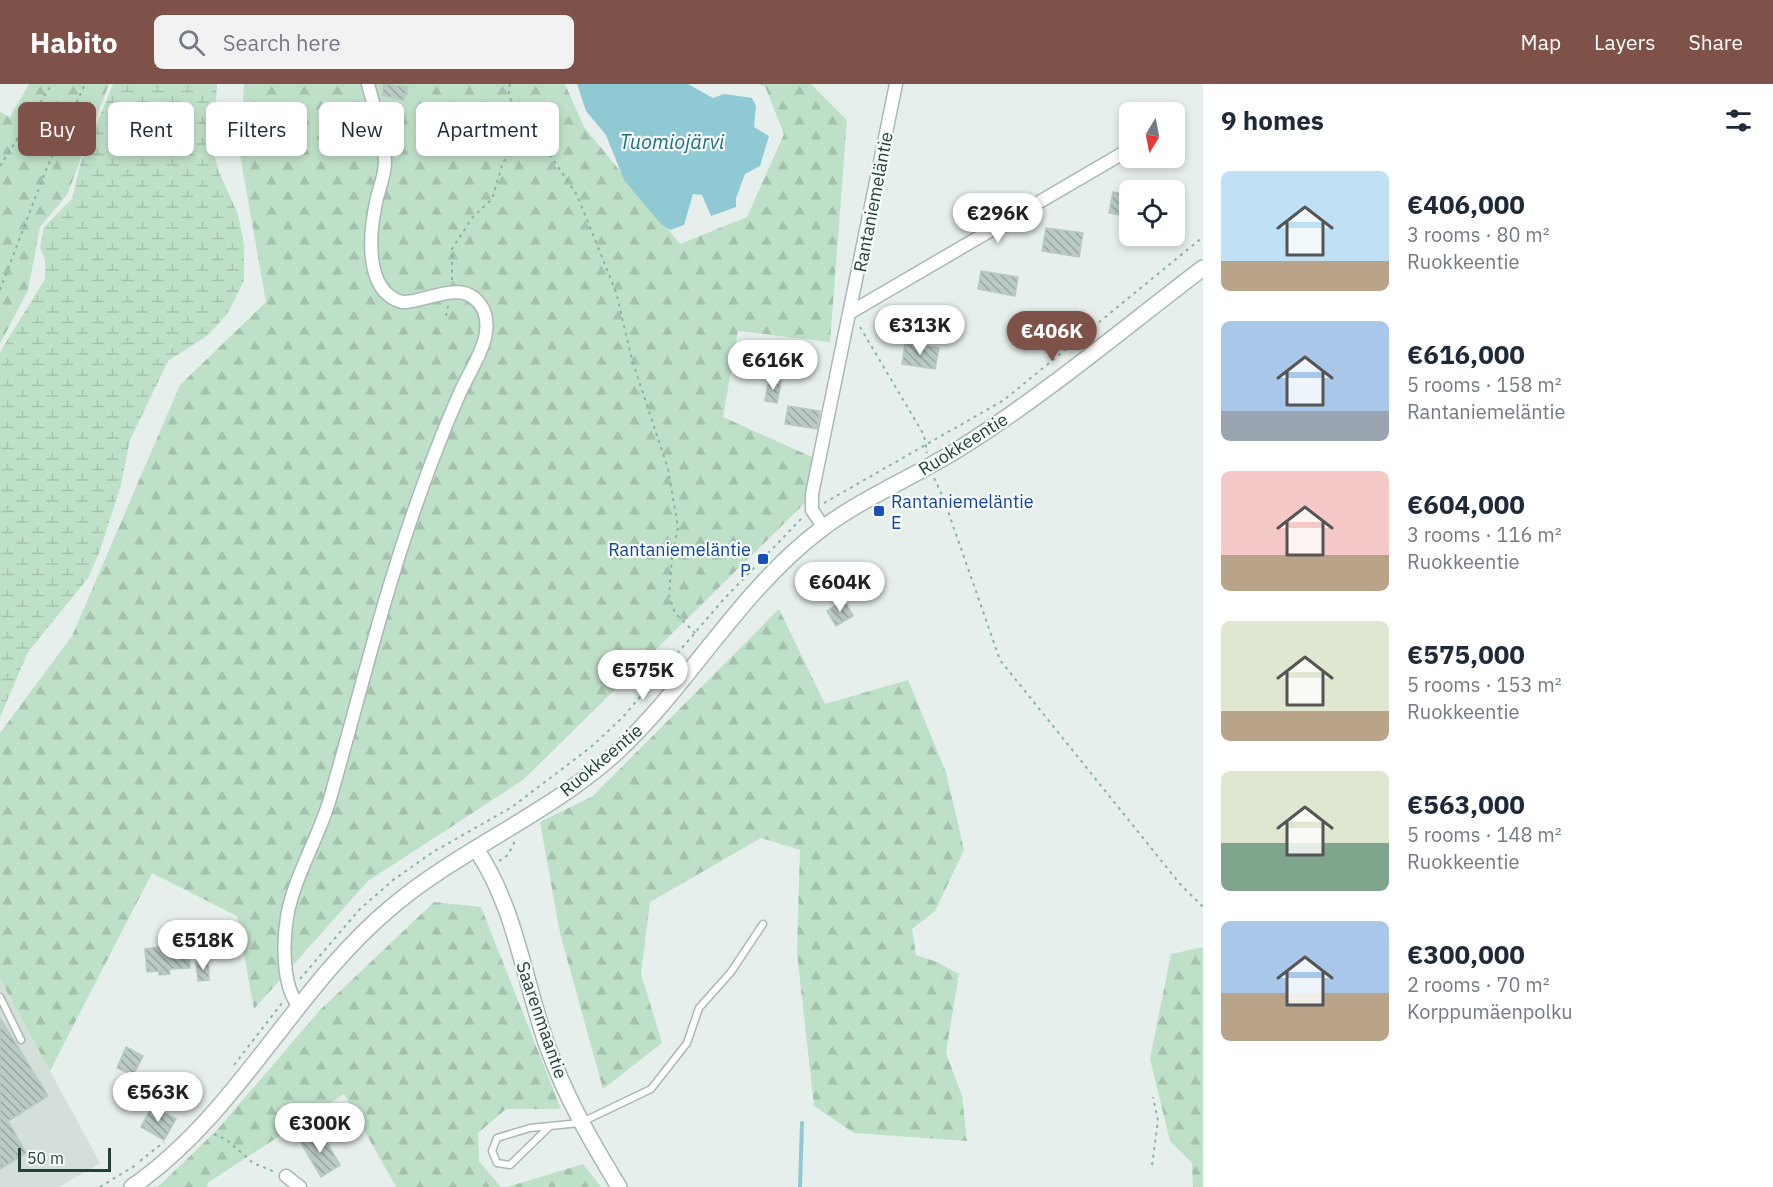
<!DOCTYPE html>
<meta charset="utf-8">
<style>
:root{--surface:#fff;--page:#f2f2f3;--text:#1f2937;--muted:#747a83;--accent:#7f5249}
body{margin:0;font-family:"IBM Plex Sans",sans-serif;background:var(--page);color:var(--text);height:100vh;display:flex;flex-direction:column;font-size:22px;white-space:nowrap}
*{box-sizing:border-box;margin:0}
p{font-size:20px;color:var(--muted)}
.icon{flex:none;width:33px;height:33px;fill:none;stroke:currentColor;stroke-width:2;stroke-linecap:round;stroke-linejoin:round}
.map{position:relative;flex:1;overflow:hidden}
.details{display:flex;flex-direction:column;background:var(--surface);width:570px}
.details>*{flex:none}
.guide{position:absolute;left:18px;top:18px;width:570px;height:54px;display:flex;gap:12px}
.needle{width:39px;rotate:190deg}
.fabs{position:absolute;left:1119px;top:18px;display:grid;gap:12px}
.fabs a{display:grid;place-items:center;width:66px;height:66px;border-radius:9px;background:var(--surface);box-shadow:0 3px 9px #0003;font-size:30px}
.scale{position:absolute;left:18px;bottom:15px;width:93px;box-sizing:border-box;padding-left:6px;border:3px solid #24423a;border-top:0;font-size:16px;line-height:21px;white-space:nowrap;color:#24423a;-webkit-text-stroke:4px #f7fbf9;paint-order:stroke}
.price{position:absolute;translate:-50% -51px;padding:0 14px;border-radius:21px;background:#fff;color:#222;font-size:20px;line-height:39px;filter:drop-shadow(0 2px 3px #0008)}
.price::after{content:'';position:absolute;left:50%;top:36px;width:18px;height:14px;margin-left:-9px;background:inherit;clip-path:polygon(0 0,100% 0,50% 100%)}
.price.selected{background:var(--accent);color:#fff}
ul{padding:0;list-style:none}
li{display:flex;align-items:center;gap:18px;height:150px;padding:0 18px}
li span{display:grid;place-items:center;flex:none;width:168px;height:120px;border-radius:9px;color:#555}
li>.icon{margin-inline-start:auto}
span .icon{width:72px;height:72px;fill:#fffc;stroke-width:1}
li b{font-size:26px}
h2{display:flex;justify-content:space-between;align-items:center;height:72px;padding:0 18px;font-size:26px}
.tag{padding:0 21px;border-radius:9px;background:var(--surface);box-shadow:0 3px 9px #0003;font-size:21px;line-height:54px}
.tag.selected{background:var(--accent);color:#fff}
header{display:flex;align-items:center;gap:36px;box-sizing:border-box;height:84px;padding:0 30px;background:var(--accent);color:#fff}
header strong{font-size:28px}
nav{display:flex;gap:33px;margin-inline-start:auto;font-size:21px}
.search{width:420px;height:54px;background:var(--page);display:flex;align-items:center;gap:15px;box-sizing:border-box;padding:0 21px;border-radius:9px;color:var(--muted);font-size:22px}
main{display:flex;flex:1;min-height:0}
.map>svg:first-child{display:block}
.built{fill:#d4dfda}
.forest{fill:url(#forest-firs)}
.wetland{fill:url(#wetland-marsh)}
.water{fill:#8ec9d4}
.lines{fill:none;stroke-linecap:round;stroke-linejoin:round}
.stream{stroke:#8ec9d4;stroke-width:4}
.building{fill:url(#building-back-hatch);stroke:#b8c9c2;stroke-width:1.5}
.service-casing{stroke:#a8b8b2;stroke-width:9}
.minor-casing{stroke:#a8b8b2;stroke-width:15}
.tertiary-casing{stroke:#a8b8b2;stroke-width:18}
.path{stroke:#86b3a5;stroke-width:2;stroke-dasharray:3 4.5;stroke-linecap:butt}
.service{stroke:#fff;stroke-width:6}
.minor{stroke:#fff;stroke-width:12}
.tertiary{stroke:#fff;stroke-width:15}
.transit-dot{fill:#1a4fb4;stroke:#f7fbf9;stroke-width:2}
.labels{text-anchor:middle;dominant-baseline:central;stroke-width:4.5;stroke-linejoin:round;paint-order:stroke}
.street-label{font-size:18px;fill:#24423a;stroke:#f7fbf9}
.transit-label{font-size:18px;fill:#164399;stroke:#f7fbf9;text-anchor:start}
.water-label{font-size:20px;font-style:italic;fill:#1c6f80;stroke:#f7fbf9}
</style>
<header>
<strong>Habito</strong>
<div class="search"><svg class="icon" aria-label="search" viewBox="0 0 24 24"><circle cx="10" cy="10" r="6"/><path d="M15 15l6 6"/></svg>Search here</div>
<nav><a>Map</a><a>Layers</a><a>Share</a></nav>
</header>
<main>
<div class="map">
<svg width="1203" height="1103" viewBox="0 0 1203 1103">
<defs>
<pattern id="forest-firs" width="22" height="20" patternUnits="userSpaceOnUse" patternTransform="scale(1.5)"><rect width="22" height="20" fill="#bfe0c8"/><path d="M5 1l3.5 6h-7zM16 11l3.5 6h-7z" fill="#a4c1ad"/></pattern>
<pattern id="wetland-marsh" width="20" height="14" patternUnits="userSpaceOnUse" patternTransform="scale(1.5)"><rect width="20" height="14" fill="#bfe0c8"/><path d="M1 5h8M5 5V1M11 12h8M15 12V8" fill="none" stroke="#a4c1ad"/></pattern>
<pattern id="building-back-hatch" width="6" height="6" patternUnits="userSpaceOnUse" patternTransform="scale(1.5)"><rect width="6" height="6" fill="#bbcac4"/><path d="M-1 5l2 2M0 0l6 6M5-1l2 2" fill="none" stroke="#98a6a0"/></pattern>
</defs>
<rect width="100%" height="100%" fill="#e6efeb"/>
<path class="built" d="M0,895L100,1079L59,1103H0Z"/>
<path class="forest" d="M29,0H109L67,111L40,143L28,206L0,260V28L10,33Z
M244,0H565L584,43L680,160L747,133L784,50L765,2L757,0H811L847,36L830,258L738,247L723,333L814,374L808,416L523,696L368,797L254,925L237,832L152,789L50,987L0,895V649L72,552L180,301L266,218L240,71Z
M779,525L825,620L908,596L946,688L964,766L935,827L912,845L916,871L937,878L959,890L946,969L962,1012L967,1057L854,1049L814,1022L797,869L800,766L761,754L650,818L641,890L662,959L603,1005L560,849L540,738L593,712Z
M434,818L481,823L561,1025H506L478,1049L479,1077L501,1103H396L344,1010L209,1098L207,1103H158L218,1045L319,927Z
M1203,863V1103H1193L1192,1079L1170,1057L1150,975L1171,870Z
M583,1080L601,1103H507Z"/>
<path class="wetland" d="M113,0H217L213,68L221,93L238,130L244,161V197L228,229L208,251L168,277L130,356L121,401L99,469L88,494L28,568L0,633V268L45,195V176L40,163L44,143L72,115L80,81Z"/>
<path class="water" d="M577,0H688L713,14L724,10L752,14L756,22L754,43L769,52L760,82L745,90L736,114V123L711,132L702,111L693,110L684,141L670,146L661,140L624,96L606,51L586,27Z"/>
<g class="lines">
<path class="stream" d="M800,1103L802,1039"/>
</g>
<path class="building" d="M384,0L408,3L404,16L382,11Z
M1113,108L1130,111V133L1109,129Z
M1046,144L1083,149L1079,173L1042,167Z
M981,187L1018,193L1015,212L978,205Z
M885,232L900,234L897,251L882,249Z
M905,259L939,264L935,285L902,280Z
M769,295L781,297L777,319L765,317Z
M788,322L820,327L817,345L785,340Z
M844,516L853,532L836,542L827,527Z
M188,859L190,884L169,885L170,890L159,891V887L147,888L145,865Z
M208,877L209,896L198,897L196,878Z
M0,934L48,1012L8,1037L26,1069L0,1085Z
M126,963L143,972L133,991L117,984Z
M152,1022L176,1035L164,1056L141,1043Z
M320,1047L340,1081L321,1093L301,1059Z"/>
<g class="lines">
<defs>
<path id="service" d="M0,913L21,956
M550,1042L510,1081L497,1079L492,1067L497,1054L530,1044L580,1039L651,1005L687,959L699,924L731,888L763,840"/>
<path id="minor" d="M1174,39L1175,38
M851,228L1130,65
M824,444L812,426V410L896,0
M298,921C282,901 283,858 287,833C294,793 317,757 329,718C358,619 381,519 416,421C429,384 443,347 459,311C467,292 480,274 485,254C487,245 487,235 484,227C466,190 428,219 402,218C362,207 370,144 377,114C380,102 385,90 385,78C385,53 374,24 368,0
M286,1092L300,1103"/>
<path id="tertiary" d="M476,765C515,822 524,896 547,961C565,1012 591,1057 619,1103
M132,1103C239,1029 294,903 394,821C464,763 551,729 618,667C691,598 739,508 820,446C864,413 916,392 962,363C1046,310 1124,244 1203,184"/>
</defs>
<use href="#service" class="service-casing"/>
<use href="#minor" class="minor-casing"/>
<use href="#tertiary" class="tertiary-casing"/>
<path class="path" d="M510,0L508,6L523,58L550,71L577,111L616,208L632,276L668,385L678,443L672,473L669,511L675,529L695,549
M0,82L52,0
M452,196V165L472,134L492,115L503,78L523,58
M0,206L45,88L85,0
M446,232L448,222
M860,243L924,351L927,369
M934,394L943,413L1000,576L1180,800L1203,823
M824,419L1004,316L1203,153
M499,777L508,771L515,757
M300,895L359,826L393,796L433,768L512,723L591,663L622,634L723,516L802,434
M234,981L282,919
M214,1050L227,1056L253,1079L275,1088
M140,1077L164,1058
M1152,1081L1158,1037L1153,1013
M100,1103L136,1081"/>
<use href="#service" class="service"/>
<use href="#minor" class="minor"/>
<use href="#tertiary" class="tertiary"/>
</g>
<g class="transit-dot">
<rect x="873" y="421" width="12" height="12" rx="3"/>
<rect x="757" y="469" width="12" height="12" rx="3"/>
</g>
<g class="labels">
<g class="street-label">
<text transform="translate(873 118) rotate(-79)">Rantaniemeläntie</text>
<text transform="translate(963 360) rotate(-32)">Ruokkeentie</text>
<text transform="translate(601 676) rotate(-40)">Ruokkeentie</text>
<text transform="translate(542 936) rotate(71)">Saarenmaantie</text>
</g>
<g class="transit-label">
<text x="891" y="417">Rantaniemeläntie<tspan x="891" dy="21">E</tspan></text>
<text x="751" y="465" text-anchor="end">Rantaniemeläntie<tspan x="751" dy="21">P</tspan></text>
</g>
<g class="water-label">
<text x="672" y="57">Tuomiojärvi</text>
</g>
</g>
</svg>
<div class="fabs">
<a><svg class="needle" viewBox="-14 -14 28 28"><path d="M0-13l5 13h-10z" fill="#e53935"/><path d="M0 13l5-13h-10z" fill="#747a83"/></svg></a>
<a><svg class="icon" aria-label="locate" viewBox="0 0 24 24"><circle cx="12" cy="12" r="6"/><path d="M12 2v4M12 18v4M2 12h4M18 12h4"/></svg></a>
</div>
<div class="scale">50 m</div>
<b class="price" style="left:998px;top:160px">€296K</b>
<b class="price" style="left:920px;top:272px">€313K</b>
<b class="price selected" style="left:1052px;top:278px">€406K</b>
<b class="price" style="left:773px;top:307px">€616K</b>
<b class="price" style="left:840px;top:529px">€604K</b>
<b class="price" style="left:643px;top:617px">€575K</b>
<b class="price" style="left:203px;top:887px">€518K</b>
<b class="price" style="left:158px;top:1039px">€563K</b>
<b class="price" style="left:320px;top:1070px">€300K</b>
<div class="guide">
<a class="tag selected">Buy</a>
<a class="tag">Rent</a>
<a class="tag">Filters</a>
<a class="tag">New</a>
<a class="tag">Apartment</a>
</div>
</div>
<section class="details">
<h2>9 homes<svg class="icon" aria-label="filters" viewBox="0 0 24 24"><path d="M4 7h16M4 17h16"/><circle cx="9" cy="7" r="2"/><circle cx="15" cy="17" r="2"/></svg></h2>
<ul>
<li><span style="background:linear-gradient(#bfe0f5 75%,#b9a48a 0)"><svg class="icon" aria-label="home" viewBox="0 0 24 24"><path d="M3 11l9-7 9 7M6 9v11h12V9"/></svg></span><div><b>€406,000</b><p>3 rooms · 80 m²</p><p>Ruokkeentie</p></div></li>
<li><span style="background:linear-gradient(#a9c7e8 75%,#9aa5b1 0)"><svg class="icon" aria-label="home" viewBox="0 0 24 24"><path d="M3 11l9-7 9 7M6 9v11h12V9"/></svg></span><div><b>€616,000</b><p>5 rooms · 158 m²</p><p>Rantaniemeläntie</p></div></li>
<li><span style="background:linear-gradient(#f6c9c9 70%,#b9a48a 0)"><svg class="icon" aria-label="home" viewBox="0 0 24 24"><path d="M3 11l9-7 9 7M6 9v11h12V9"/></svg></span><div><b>€604,000</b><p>3 rooms · 116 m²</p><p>Ruokkeentie</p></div></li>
<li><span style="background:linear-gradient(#dfe7d0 75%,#b9a48a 0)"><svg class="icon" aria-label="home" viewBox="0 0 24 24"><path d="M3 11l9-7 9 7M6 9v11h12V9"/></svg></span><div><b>€575,000</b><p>5 rooms · 153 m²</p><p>Ruokkeentie</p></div></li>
<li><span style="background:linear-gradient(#dfe7d0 60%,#7fa58c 0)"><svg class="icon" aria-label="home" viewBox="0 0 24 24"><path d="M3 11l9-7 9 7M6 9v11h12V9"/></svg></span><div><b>€563,000</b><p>5 rooms · 148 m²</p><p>Ruokkeentie</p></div></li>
<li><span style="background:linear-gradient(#a9c7e8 60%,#b9a48a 0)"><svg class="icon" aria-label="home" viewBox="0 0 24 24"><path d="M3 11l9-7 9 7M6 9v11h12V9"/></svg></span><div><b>€300,000</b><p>2 rooms · 70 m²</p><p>Korppumäenpolku</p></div></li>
</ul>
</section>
</main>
